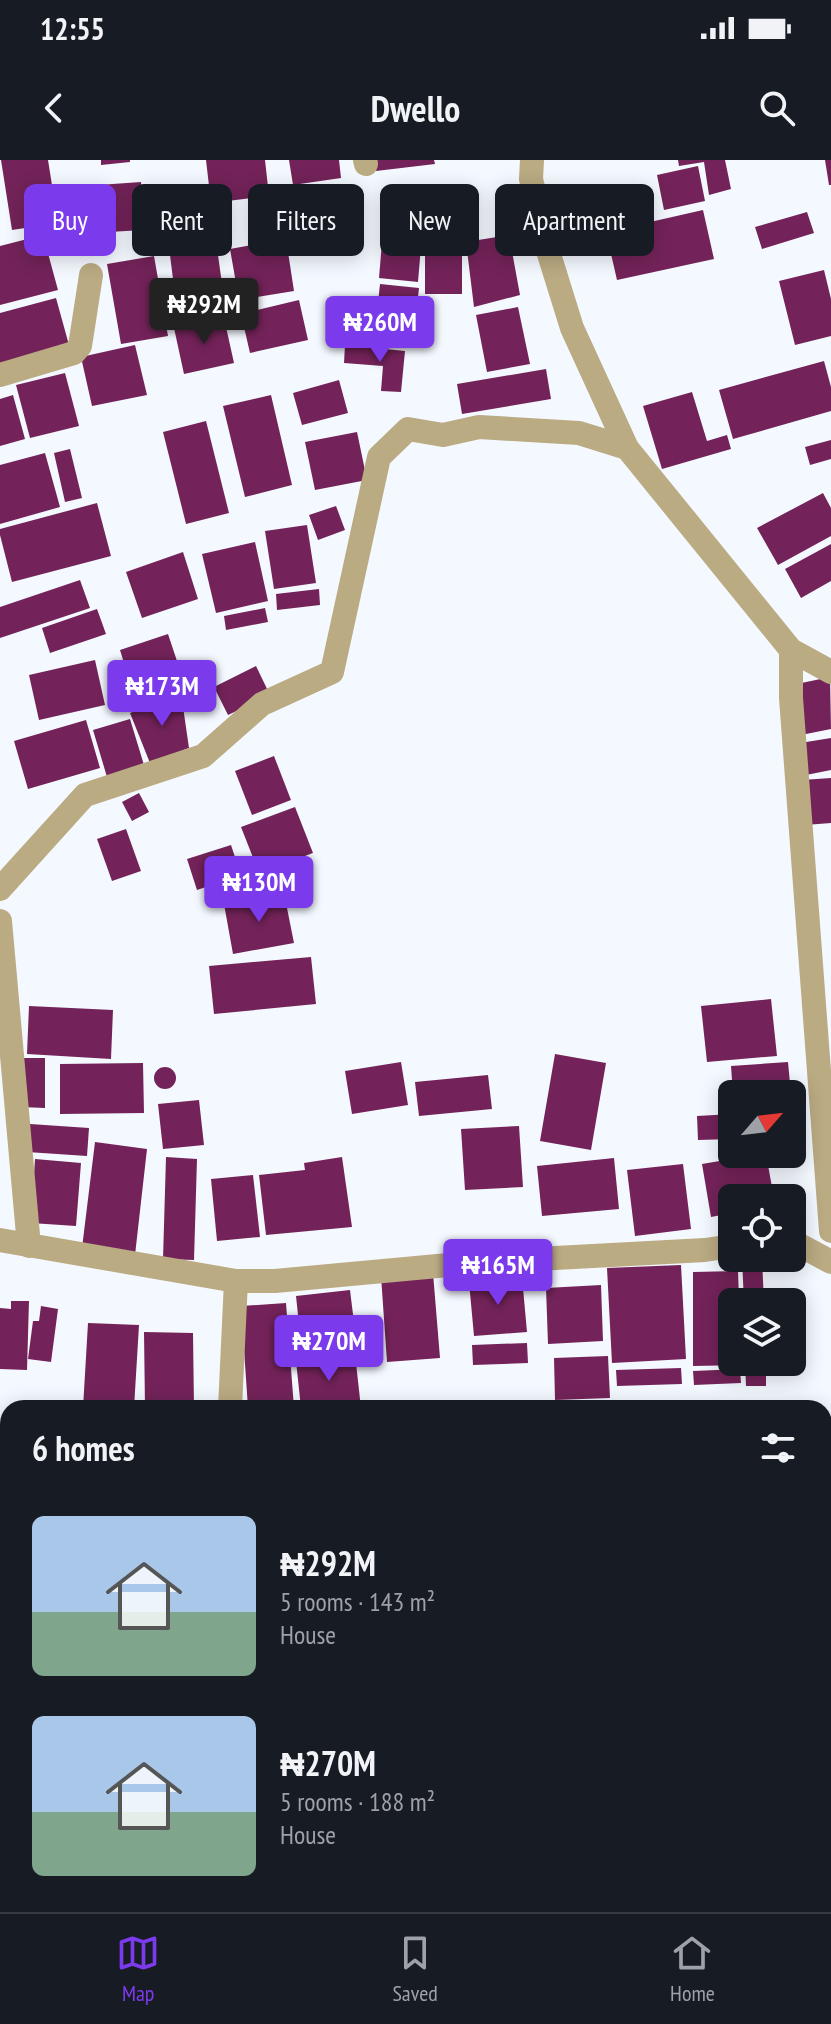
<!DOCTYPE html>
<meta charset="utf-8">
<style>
:root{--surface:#171b24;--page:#20242c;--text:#f1f3f6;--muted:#9ea1a6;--line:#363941;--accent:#7c3aed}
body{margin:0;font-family:"PT Sans Narrow",sans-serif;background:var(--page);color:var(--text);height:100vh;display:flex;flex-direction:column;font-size:30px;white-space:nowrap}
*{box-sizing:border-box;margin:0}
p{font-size:26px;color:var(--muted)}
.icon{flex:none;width:44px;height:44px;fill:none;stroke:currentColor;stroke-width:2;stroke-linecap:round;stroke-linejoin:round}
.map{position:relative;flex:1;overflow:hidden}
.sheet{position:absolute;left:0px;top:1240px;width:832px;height:512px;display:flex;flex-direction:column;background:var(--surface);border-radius:24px 24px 0 0;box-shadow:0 4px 20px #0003}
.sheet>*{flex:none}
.hud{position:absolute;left:24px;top:24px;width:784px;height:72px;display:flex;gap:16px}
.needle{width:52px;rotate:62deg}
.tools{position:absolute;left:718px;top:920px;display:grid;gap:16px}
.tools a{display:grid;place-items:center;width:88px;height:88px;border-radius:12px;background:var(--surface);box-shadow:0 4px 20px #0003;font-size:40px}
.price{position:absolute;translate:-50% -68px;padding:0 18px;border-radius:8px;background:var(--accent);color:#fff;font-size:26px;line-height:52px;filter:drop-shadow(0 2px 4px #0008)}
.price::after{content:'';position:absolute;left:50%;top:48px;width:24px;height:18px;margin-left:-12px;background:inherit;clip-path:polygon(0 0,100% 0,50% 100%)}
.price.active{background:#222;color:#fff}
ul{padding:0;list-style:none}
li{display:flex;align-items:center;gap:24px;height:200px;padding:0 32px}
li span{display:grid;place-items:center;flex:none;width:224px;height:160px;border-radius:12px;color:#555}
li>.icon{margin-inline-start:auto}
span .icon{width:96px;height:96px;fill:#fffc;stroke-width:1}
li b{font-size:34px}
h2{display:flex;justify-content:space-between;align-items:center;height:96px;padding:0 32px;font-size:34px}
.chip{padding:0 28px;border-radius:12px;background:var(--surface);box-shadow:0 4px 20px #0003;font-size:28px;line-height:72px}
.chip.active{background:var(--accent);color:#fff}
.status{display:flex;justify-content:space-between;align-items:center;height:56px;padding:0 40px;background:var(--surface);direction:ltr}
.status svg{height:22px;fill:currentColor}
header{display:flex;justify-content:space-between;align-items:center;height:104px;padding:0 32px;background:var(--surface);font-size:36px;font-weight:700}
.menu{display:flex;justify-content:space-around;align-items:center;height:112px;border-top:2px solid var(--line);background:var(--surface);font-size:22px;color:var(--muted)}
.menu a{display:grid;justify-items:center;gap:4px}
.menu .active{color:var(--accent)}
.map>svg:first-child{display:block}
.building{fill:#732359}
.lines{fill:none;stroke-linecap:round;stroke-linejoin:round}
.minor{stroke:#bbab83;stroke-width:24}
</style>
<div class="status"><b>12:55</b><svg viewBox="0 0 49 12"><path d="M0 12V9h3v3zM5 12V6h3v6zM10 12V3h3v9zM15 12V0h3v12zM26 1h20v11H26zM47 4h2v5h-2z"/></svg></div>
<header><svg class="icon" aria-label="back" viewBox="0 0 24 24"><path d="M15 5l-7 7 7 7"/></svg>Dwello<svg class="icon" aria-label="search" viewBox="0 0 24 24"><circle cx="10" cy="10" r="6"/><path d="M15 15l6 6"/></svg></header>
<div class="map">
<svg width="831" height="1752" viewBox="0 0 831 1752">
<rect width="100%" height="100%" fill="#f4f8ff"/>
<path class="building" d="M1,0H48L58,63L12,70Z
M101,0H130V2L101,5Z
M206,0H265L269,36L211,43Z
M289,0H339L341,18L293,25Z
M375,0H434L435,4L376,11Z
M678,0H725L731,29L709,35L704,2L679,6Z
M825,0H831V25H829Z
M698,6L705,41L664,50L657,15Z
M141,22L144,70L73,74L70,27Z
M703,50L714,99L617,120L606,72Z
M807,52L814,73L762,89L755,67Z
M383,70L422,74L418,122L379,118Z
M425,72L462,73V134H425Z
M43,75L58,130L0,145V86Z
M509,75L520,135L474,147L466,82Z
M286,79L294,131L239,140L230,89Z
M216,81L225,145L177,151L169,87Z
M154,96L168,176L121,184L107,104Z
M824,110L831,139V176L795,185L779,121Z
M380,124L419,128L414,175L375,171Z
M56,138L69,185L0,203V153Z
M299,140L308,180L250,193L241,154Z
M518,147L530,204L487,212L476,155Z
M224,158L234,203L184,214L174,168Z
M135,185L147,235L92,246L81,197Z
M345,185L405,191L401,232L381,231L383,206L344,203Z
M824,201L831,227V251L733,279L719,230Z
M546,209L551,239L462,254L457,224Z
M65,213L79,266L30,278L16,225Z
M339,220L348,253L302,265L293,233Z
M692,232L707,281L727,275L731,289L662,309L643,246Z
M13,235L25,279L0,286V239Z
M271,235L292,325L245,337L223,246Z
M206,261L229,353L186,364L163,272Z
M357,272L367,320L315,330L305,282Z
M831,280V299L810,305L805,287Z
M70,289L82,338L65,342L54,293Z
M45,293L60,347L0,364V305Z
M823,333L831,348V376L778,405L757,368Z
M97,343L111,396L12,422L0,375V369Z
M336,346L345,370L318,380L309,355Z
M307,365L316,423L274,429L265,371Z
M255,382L268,441L216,453L202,394Z
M831,384V421L801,438L785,409Z
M183,392L198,439L142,458L126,412Z
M80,420L90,448L0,478V447Z
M319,429L320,445L277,450L276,434Z
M265,448L268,462L226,470L224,456Z
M97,449L106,474L50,493L42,468Z
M168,474L183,519L134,535L120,490Z
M95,500L105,545L39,560L29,515Z
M256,506L270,535L228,555L214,527Z
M830,517L831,569L801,575L792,525Z
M181,533L189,588L150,603L130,553Z
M130,559L144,605L107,617L93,570Z
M86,560L100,608L28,629L14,581Z
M831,578V610L806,615L800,583Z
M274,596L291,640L252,655L235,611Z
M831,618V663L805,665L802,620Z
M139,633L149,652L132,661L122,642Z
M295,647L313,693L259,713L241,667Z
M126,669L141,711L112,721L97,679Z
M231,685L241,715L197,730L187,699Z
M284,733L294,783L233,794L224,744Z
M311,797L316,844L214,854L209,806Z
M771,839L777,896L707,902L701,846Z
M29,846L113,850L111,899L27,894Z
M555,894L606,903L591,990L540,981Z
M21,898H45V948L21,947Z
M401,902L408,945L352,954L345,911Z
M788,902L791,934H733L731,906Z
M143,903L144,953L60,954V904Z
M154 918a11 11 0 1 1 22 0a11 11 0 1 1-22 0Z
M488,915L492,949L419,956L415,922Z
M199,940L204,985L163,989L158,944Z
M792,951H797L798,975H792Z
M732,954V979L698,980L697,956Z
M30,964L89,968L87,996L27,992Z
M519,966L523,1027L465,1030L461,969Z
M95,982L147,989L135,1095L82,1088Z
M761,994H766L774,1038H732V1053L711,1057L702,1004Z
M166,997L197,999L194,1100L163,1099Z
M342,997L352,1067L266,1075L259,1015L305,1010L304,1003Z
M614,998L619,1049L542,1056L537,1006Z
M35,999L81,1003L76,1066L31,1063Z
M683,1004L691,1069L635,1076L627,1010Z
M253,1015L260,1077L217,1081L211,1019Z
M742,1099H762L764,1142H744Z
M681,1105L686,1199L612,1203L607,1108Z
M738,1111L739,1140H720L721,1159H732V1202H744V1205L693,1206V1112Z
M433,1113L440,1198L387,1202L381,1116Z
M522,1117L527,1172L474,1176L469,1122Z
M601,1125L603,1181L548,1184L546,1128Z
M350,1130L357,1187L302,1193L296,1136Z
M11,1141H29L27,1210L0,1209V1148L11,1149Z
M286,1143L294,1248H248L241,1146Z
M41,1146L58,1149L51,1202L28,1199L33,1161H39Z
M88,1163L139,1165L134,1248H83Z
M144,1172L193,1173L194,1248H145Z
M527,1183L528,1203L473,1205L472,1185Z
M355,1194L361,1248H301L296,1201Z
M608,1196L610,1238L555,1240L554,1198Z
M745,1202H766V1226H746Z
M681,1208L682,1224L617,1226L616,1210Z
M740,1209L741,1223L694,1225L693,1211Z
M824,1315H831V1384H824Z
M6,1435H8V1509L0,1508V1472Z
M0,1563L7,1564L5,1585L0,1584Z
M0,1595L6,1596L2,1642H0Z
M0,1682H3L5,1721H0Z
M242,1744H290V1752H242Z
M589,1744H608V1752H589Z"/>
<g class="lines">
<path class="minor" d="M365,0L366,4
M532,0L531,19L548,91L572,168L627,288L791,490L831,512
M0,215L74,193L80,186L91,115
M791,490V538L831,1071
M0,729L85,635L203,596L262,544L332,512L379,297L408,269L443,275L479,267L579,273L627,288
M0,761L29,1086
M0,1080L236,1121H275L481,1102L705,1090L732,1086
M792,1081L831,1102
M230,1248L236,1121
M824,1401L831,1402
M0,1516L8,1519
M0,1739H8
M46,1744L48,1752
M471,1744L499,1752
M174,1752V1744
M332,1752L334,1744"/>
</g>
</svg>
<div class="tools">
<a><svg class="needle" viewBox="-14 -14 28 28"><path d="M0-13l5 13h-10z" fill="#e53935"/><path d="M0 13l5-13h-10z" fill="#9ea1a6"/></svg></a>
<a><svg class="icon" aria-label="locate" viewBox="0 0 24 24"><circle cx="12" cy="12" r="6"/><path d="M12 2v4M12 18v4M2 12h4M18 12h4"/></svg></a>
<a><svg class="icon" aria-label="layers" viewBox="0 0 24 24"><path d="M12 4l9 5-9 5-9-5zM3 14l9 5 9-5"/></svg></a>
</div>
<b class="price active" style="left:204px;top:186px">₦292M</b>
<b class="price" style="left:380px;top:204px">₦260M</b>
<b class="price" style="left:162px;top:568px">₦173M</b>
<b class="price" style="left:259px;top:764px">₦130M</b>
<b class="price" style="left:498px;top:1147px">₦165M</b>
<b class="price" style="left:329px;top:1223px">₦270M</b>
<div class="hud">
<a class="chip active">Buy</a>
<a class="chip">Rent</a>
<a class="chip">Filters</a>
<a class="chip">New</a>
<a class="chip">Apartment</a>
</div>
<section class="sheet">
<h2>6 homes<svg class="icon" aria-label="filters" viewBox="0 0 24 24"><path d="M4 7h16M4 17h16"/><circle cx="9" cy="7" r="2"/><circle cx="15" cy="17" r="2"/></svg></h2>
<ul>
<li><span style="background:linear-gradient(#a9c7e8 60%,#7fa58c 0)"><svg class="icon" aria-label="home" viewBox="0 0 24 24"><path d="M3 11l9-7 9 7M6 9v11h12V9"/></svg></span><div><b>₦292M</b><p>5 rooms · 143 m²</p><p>House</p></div></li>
<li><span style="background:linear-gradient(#a9c7e8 60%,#7fa58c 0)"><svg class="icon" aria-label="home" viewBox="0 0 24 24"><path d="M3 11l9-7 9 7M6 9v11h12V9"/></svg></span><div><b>₦270M</b><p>5 rooms · 188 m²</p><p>House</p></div></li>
</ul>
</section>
</div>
<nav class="menu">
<a class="active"><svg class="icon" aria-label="map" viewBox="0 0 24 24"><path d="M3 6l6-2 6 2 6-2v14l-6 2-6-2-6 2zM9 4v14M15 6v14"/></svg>Map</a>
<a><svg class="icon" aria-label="saved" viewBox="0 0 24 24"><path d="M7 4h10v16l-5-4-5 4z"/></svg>Saved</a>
<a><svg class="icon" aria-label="home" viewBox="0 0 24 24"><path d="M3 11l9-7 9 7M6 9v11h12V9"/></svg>Home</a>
</nav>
